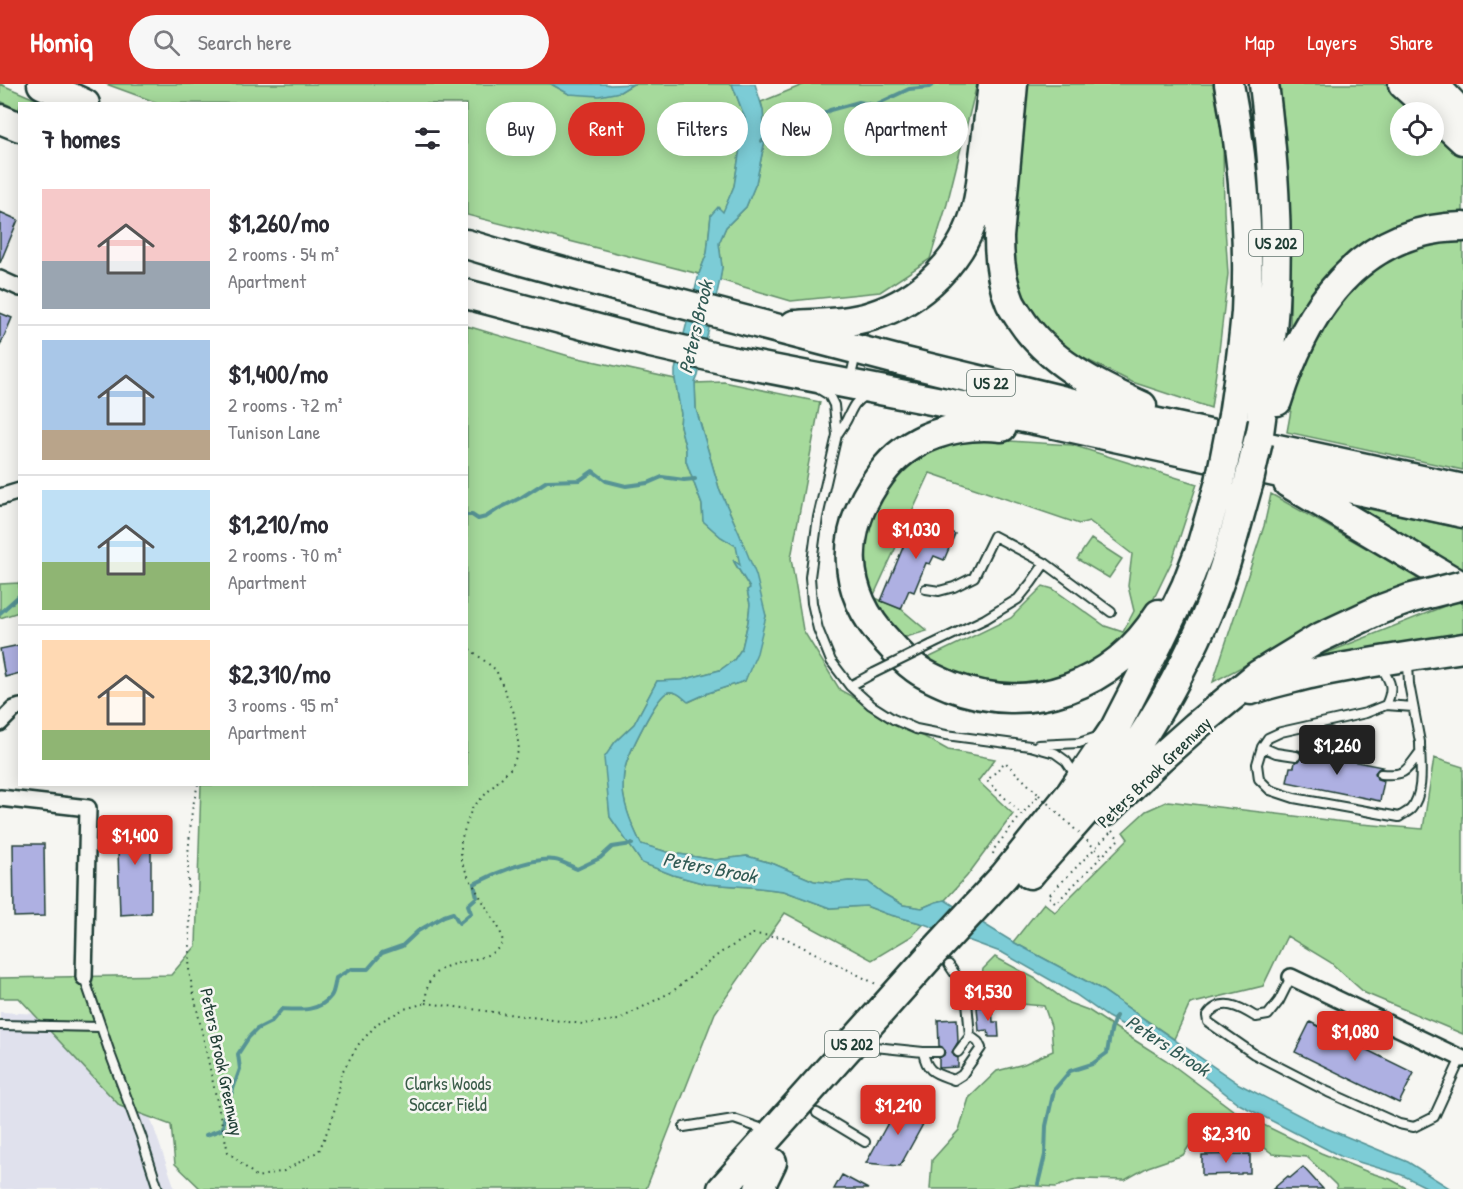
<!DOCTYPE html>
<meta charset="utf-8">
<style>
:root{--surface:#fff;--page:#f7f7f7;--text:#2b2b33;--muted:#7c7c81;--line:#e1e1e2;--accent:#d93025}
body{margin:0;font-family:"Patrick Hand",sans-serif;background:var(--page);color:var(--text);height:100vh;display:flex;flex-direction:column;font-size:22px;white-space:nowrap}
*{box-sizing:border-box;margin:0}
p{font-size:20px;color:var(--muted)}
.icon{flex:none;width:33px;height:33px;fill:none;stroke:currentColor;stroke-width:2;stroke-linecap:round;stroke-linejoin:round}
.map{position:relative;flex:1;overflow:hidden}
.drawer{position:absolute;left:18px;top:18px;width:450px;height:684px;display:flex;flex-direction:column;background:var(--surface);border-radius:0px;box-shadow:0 3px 15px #0003}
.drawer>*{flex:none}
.banner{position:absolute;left:486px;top:18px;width:570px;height:54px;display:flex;gap:12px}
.fabs{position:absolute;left:1390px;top:18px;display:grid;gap:12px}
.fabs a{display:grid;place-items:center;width:54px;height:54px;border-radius:50%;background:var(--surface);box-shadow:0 3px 15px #0003;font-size:30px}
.price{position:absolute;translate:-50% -51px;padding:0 14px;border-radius:6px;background:var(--accent);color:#fff;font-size:20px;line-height:39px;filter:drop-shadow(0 2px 3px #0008)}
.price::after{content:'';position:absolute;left:50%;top:36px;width:18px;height:14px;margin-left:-9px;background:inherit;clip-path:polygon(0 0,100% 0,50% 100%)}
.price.selected{background:#222;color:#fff}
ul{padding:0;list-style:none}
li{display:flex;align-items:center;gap:18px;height:150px;padding:0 24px}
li+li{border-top:2px solid var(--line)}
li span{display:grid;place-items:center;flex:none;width:168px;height:120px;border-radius:0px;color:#555}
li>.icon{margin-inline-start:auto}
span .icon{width:72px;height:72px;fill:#fffc;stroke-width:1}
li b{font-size:26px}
h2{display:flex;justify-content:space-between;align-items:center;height:72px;padding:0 24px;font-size:26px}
.tag{padding:0 21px;border-radius:27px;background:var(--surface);box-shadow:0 3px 15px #0003;font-size:21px;line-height:54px}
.tag.selected{background:var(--accent);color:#fff}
header{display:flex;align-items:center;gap:36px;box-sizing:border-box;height:84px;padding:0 30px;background:var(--accent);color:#fff}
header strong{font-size:28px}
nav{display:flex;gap:33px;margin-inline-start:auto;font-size:21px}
.search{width:420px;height:54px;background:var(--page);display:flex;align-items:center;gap:15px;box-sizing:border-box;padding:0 21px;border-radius:33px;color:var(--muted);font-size:22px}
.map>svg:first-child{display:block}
.built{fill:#e0e1ed}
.green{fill:#a6da9c;stroke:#628c68;stroke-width:1.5}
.water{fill:#7bccd6;stroke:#569395;stroke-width:1.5}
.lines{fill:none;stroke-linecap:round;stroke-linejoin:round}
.stream{stroke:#569395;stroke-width:4}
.building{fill:#aeb0e2;stroke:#1f3d34;stroke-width:1.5}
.lane-casing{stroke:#1f3d34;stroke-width:12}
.street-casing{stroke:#1f3d34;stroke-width:20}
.highway-casing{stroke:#1f3d34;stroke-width:33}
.path{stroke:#1f3d34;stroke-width:2;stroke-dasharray:1.5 4.5;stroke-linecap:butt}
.lane{stroke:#f6f6f2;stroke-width:8}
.street{stroke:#f6f6f2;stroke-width:15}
.highway{stroke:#f6f6f2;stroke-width:28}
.lane-bridge-casing{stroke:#1f3d34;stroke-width:12;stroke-linecap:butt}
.highway-bridge-casing{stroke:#1f3d34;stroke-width:33;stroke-linecap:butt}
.path-bridge{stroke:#1f3d34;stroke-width:2;stroke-dasharray:1.5 4.5;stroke-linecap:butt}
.lane-bridge{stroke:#f6f6f2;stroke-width:8}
.highway-bridge{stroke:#f6f6f2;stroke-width:28}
.labels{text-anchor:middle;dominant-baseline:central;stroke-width:5;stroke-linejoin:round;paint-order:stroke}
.shield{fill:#f6f6f2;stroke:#60746d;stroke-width:1.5}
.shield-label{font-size:16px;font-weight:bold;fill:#1f3d34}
.street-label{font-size:18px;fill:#1f3d34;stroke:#f6f6f2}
.park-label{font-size:18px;fill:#3a5c49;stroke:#f6f6f2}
.water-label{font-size:20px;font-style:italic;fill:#315a54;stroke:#f6f6f2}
</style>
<header>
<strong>Homiq</strong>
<div class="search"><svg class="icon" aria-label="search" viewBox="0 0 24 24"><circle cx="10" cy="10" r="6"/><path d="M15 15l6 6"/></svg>Search here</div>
<nav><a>Map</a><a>Layers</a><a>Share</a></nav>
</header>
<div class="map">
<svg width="1463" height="1105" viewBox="0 0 1463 1105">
<rect width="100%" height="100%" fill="#f6f6f2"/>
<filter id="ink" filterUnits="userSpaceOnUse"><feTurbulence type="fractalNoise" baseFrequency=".0167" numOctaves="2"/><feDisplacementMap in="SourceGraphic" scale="12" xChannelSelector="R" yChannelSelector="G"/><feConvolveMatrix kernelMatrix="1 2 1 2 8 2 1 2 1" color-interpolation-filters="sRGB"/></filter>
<g filter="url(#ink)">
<path class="built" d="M0,928L116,934L175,1105H0Z"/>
<path class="green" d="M0,0L44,19L20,20L19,26L0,17Z
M106,0H551L569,10L620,8L633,0H732L745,34L734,102L723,129L711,131L707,169L699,190L467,131L466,20L158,19Z
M805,0H977L947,120L930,175L880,208L791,217L720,196L722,183L719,159L726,143L746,123L756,99L765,56L763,26L761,18Z
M1022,0H1213L1223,58L1224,127L1228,190L1219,267L1211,324L1132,298L1065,265L1039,242L1020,210L1005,167Z
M1279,0H1393L1423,28H1401V62H1434V39L1463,66V135L1439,136L1290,248C1291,165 1292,82 1279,0Z
M1463,150V386L1287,348L1295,304L1328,224L1365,181Z
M467,242L569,272L675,295L681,330L680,342L686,365V377L702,421L703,437L721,453L736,461L741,482L734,478L750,504L747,506L750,520L748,538L742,564L734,576L720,586L682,596L657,597L634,640L615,658L605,674L610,733L642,779L673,791L706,800L751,803L784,807L830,824L866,822L887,830L924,840L912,852L872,876L785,829L715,929L646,1105H201L175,1080L171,1041L120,1022L19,914H0V894L171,891L196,862L201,701L466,700Z
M724,298L820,318L791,474L803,546L840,606L948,666L995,675L978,697L1013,730L967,792L945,816L936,818L922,824L903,821L884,810L868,798L849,797L833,799L814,797L774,780L747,772L715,776L667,768L641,760C633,743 625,727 623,707C623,700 623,691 625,684C628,671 656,612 668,608C676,606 683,614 689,618L708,609L745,597L766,532L739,449L719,404L696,325L695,299Z
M963,354L1072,361L1197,400L1172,477L1143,537L1113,569L1064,598L995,607L924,576L1011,534L1043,502L1053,505L1105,542L1123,548L1134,527L1128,502L1132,470L1089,437L1079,440L930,389L873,513L901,525L927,547L903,554L863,508V450L877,409L909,373Z
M1271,410L1419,494L1335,534L1213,598L1264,442Z
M1345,420L1463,445V492Z
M1091,455L1122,475L1109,494L1077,475Z
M19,499V528L0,534V500Z
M1457,517L1463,520V556L1304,578Z
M1434,674L1463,683V950L1365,909L1330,878L1287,852L1263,902L1190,920L1174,955L1099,904L1013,858L1044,819L1055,828L1128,755L1123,748L1146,727L1168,717L1361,740L1423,745Z
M995,873L1036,895L1069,919L1088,926L1139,959L1166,976L1233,1026L1321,1069L1368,1088L1390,1095L1408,1105H1337L1336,1101L1307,1073L1273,1070L1254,1056L1235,1057L1213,1047L1196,1043L1192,1058L1183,1071L1148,1083L1125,1096L1079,1095L1056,1103L1019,1101L1002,1105H930L932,1076L959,1046L969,1014L997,987L1024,980L1053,967L1051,942L1044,922L1008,919L979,909L983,885Z"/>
<path class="water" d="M551,0H606L610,1L633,0L620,8L599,12L569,10Z
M732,0H755L763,26L765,56L756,99L746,123L726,143L719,159L722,183L720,196L698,292L695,299L696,325L719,404L739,449L756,491L766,532L757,569L745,597L708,609L688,618C683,614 676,606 668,608C656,612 628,671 625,684C623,691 623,700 623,707C625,726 633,743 641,760L667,768L715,776L747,772L774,780L814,797L833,799L849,797L868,798L884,810L903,821L922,824L936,818L945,816L1013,858L1099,904L1239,1000L1316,1040L1408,1078L1451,1105H1430L1402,1091L1342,1073L1239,1020L1193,984L1157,959L1108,933L1075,910L1003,869L924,840L887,830L866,822L830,824L784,807L751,803L706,800L673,791L642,779L610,733L604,674L615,658L634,640L657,597L682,596L720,586L734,576L742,564L748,538L750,520L747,506L750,504L733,476L740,481L736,462L721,453L703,437L702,421L686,377V365L680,342L681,330L675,295V286L699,190L707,169L711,131L718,123L723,128L734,102L745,34Z"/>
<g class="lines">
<path class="stream" d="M762,57L774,55L787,41L803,45L810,38L830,26L859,18L875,21L909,5L929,3L934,0
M466,431H472L478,435L486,433L498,425L522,413L547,397L580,396L593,387L606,397L626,402L648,399L662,393L684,396L695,395
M0,529L20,511
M206,1051L223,1045L224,1034L228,1019L240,985L238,970L249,953L257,945L271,938L282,925C300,926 319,928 331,912C334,908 335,899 336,894L351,885H368L382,869L402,862L418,847L444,832L453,829L459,839L471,829L468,821L477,813L474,800C493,790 534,772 555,776C562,777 570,782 577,785L600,774L612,763L632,760
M1038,1100L1045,1071L1046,1042L1054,1006L1070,987L1092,980L1107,969C1109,959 1111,939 1116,932"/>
</g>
<path class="building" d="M0,128L18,136L0,179Z
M0,229L12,234L0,262Z
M915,434L955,450L944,476L934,472L930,480L926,479L914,508L909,506L901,525L881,517Z
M20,561V589L5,593L0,565Z
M1297,666L1382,683L1378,685L1375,689L1377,695L1384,697L1380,717L1287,698L1290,683H1294L1295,678L1299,677L1302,673L1301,669Z
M117,735H151V829L120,831Z
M13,760H44L45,832L14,833Z
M977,923H992L993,938H998L999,953H989L988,946L979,947Z
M957,935L958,958L952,968L954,972L958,974V983L939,984V974L944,971L945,967L942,963L939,962L938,936Z
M1310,938L1414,989L1399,1019L1295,968Z
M901,1015L928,1031L900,1082L866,1079Z
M1250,1070V1089H1241V1090L1202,1091V1071Z
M1303,1083L1323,1105H1273L1288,1092L1290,1094Z
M842,1091L868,1105H834Z"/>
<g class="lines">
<defs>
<path id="lane" d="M850,296L856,270
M819,305L829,311L834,321L837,351L818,433L810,493L812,519L818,545L831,577L850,602L871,621L893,635L916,645L946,651L1030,662L1055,669L1066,677L1072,686V695
M837,351C840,346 844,341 847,335C852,325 854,318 864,312
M926,505L939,507L954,503L974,493L994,452L1045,479
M931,561L985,535L1018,515L1031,499L1045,479L1111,528
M1381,583C1391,598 1394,604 1386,621L1366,629L1281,648L1268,654L1262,663L1257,680L1259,695L1270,706L1294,714L1399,733C1403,730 1408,728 1411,725C1425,709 1420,678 1420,658L1409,600L1408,579
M850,602L874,589
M1386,621L1413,623
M1038,661L1079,659L1100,652
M1262,663L1276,669L1296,672
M1381,690C1406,692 1406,687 1420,668
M949,881L966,906L970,952L958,968
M84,893L111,972L141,1052L158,1105
M1291,893L1279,917L1268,931L1256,933C1240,923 1221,912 1207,932L1208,938L1254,970L1328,1008L1399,1040L1414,1043L1434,1033L1461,974
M0,941L101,943
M875,963L923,968H939
M923,968C927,989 935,989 954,996L962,991L981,964L978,958L970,952
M817,1029L865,1058
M684,1043L734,1035L766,1046"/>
<path id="street" d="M0,195L20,204
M0,413L20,407
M0,639L14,625L20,623
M0,714L88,724L84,893
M1291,893L1463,975"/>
<path id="highway" d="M42,0L85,20
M1013,0L999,153C999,175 1001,197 1010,218C1012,223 1016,228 1019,233C1047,277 1096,302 1142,322
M1229,0C1243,75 1250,152 1246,228C1243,263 1238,298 1233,332
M1403,0L1434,28
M1436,0L1440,7L1463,31
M1434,29L1463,56
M0,35L20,43
M466,160L523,177L618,203L901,277L1139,335L1463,405
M466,210L651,259L730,277L1050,339L1463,429
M794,241C819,239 846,240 871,232C921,217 965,174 977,122C981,106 982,89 984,73C987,48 990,24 993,0
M1277,317C1305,227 1359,144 1463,143
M1002,343C957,338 909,352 881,390C840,445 839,507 888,558C896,567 904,576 914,583C924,591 938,597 950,602C1030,633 1114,602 1159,530
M1258,357C1264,311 1271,266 1274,220C1279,146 1273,73 1264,0
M1288,399L1463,503
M1251,606C1270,599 1291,595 1310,590C1361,579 1412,572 1463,564
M1105,728L1159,675L1196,642L1258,591L1317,555L1379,526
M1030,790C1059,757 1090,725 1116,690C1152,642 1181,590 1205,535C1224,492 1235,446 1248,401
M722,1105L930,872L1004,792L1071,709L1115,644L1159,558L1186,502L1201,463L1220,398
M759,1105L772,1078"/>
</defs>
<use href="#lane" class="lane-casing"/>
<use href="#street" class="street-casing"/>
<use href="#highway" class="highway-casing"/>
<path class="path" d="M198,700L192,726L188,771V800L190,857L189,888L228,1068L257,1093L284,1087L319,1067L333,1033L341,990L358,961L378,939L404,925L426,919C426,914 426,909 427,905C435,868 486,886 503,858L500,846L469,794L461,777V756L472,724L512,683L519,665L514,629L496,586L466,562
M1110,749L1048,812L1056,819L1119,755L1112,747
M993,770L994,765L1022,730L987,697L1005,678L1039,711L1022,730
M426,919L583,940L618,936L673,907L720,869L753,850L783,853L876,900"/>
<use href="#lane" class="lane"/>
<use href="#street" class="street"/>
<use href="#highway" class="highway"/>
<defs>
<path id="lane-bridge" d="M874,589L931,561"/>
<path id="highway-bridge" d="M1220,398L1233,332
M1248,401L1258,357
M1379,526L1412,514L1463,501"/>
</defs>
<use href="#lane-bridge" class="lane-bridge-casing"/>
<use href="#highway-bridge" class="highway-bridge-casing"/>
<path class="path-bridge" d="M1039,711L1103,772"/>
<use href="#lane-bridge" class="lane-bridge"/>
<use href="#highway-bridge" class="highway-bridge"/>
</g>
</g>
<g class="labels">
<g class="shield">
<rect x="1249" y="146" width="54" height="26" rx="4.5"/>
<rect x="967" y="286" width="48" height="26" rx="4.5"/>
<rect x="825" y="947" width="54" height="26" rx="4.5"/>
</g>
<g class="shield-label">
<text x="1276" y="159">US 202</text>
<text x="991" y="299">US 22</text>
<text x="852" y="960">US 202</text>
</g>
<g class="street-label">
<text transform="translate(1154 688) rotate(-44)">Peters Brook Greenway</text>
<text transform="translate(222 978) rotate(78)">Peters Brook Greenway</text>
</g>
<g class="park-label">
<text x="448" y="999">Clarks Woods<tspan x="448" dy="21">Soccer Field</tspan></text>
</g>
<g class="water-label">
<text transform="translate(695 243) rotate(-77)">Peters Brook</text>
<text transform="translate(710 783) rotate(11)">Peters Brook</text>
<text transform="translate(1168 961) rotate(33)">Peters Brook</text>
</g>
</g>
</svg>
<div class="fabs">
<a><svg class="icon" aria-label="locate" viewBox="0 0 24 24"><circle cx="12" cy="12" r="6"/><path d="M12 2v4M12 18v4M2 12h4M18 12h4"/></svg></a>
</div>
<b class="price" style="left:916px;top:476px">$1,030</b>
<b class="price selected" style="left:1337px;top:692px">$1,260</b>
<b class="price" style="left:135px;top:782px">$1,400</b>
<b class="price" style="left:988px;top:938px">$1,530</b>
<b class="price" style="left:1355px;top:978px">$1,080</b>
<b class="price" style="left:898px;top:1052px">$1,210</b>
<b class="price" style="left:1226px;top:1080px">$2,310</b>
<div class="banner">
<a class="tag">Buy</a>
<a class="tag selected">Rent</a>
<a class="tag">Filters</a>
<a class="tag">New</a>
<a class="tag">Apartment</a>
</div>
<section class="drawer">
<h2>7 homes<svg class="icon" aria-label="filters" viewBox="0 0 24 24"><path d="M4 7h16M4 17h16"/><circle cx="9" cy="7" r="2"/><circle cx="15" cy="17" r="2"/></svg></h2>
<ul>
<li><span style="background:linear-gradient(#f6c9c9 60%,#9aa5b1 0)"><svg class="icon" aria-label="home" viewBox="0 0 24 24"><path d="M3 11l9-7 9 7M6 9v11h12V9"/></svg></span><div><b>$1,260/mo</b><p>2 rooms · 54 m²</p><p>Apartment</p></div></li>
<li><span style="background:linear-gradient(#a9c7e8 75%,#b9a48a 0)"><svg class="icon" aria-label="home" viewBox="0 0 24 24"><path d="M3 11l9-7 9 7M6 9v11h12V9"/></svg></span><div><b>$1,400/mo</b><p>2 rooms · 72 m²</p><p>Tunison Lane</p></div></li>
<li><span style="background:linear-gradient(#bfe0f5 60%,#8fb573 0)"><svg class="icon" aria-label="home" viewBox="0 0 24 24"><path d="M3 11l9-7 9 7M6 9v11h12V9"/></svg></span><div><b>$1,210/mo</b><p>2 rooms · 70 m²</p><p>Apartment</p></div></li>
<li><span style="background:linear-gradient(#ffd9b3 75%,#8fb573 0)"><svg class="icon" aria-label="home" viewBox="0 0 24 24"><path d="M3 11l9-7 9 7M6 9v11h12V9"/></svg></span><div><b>$2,310/mo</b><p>3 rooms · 95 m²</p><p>Apartment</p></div></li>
</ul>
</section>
</div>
